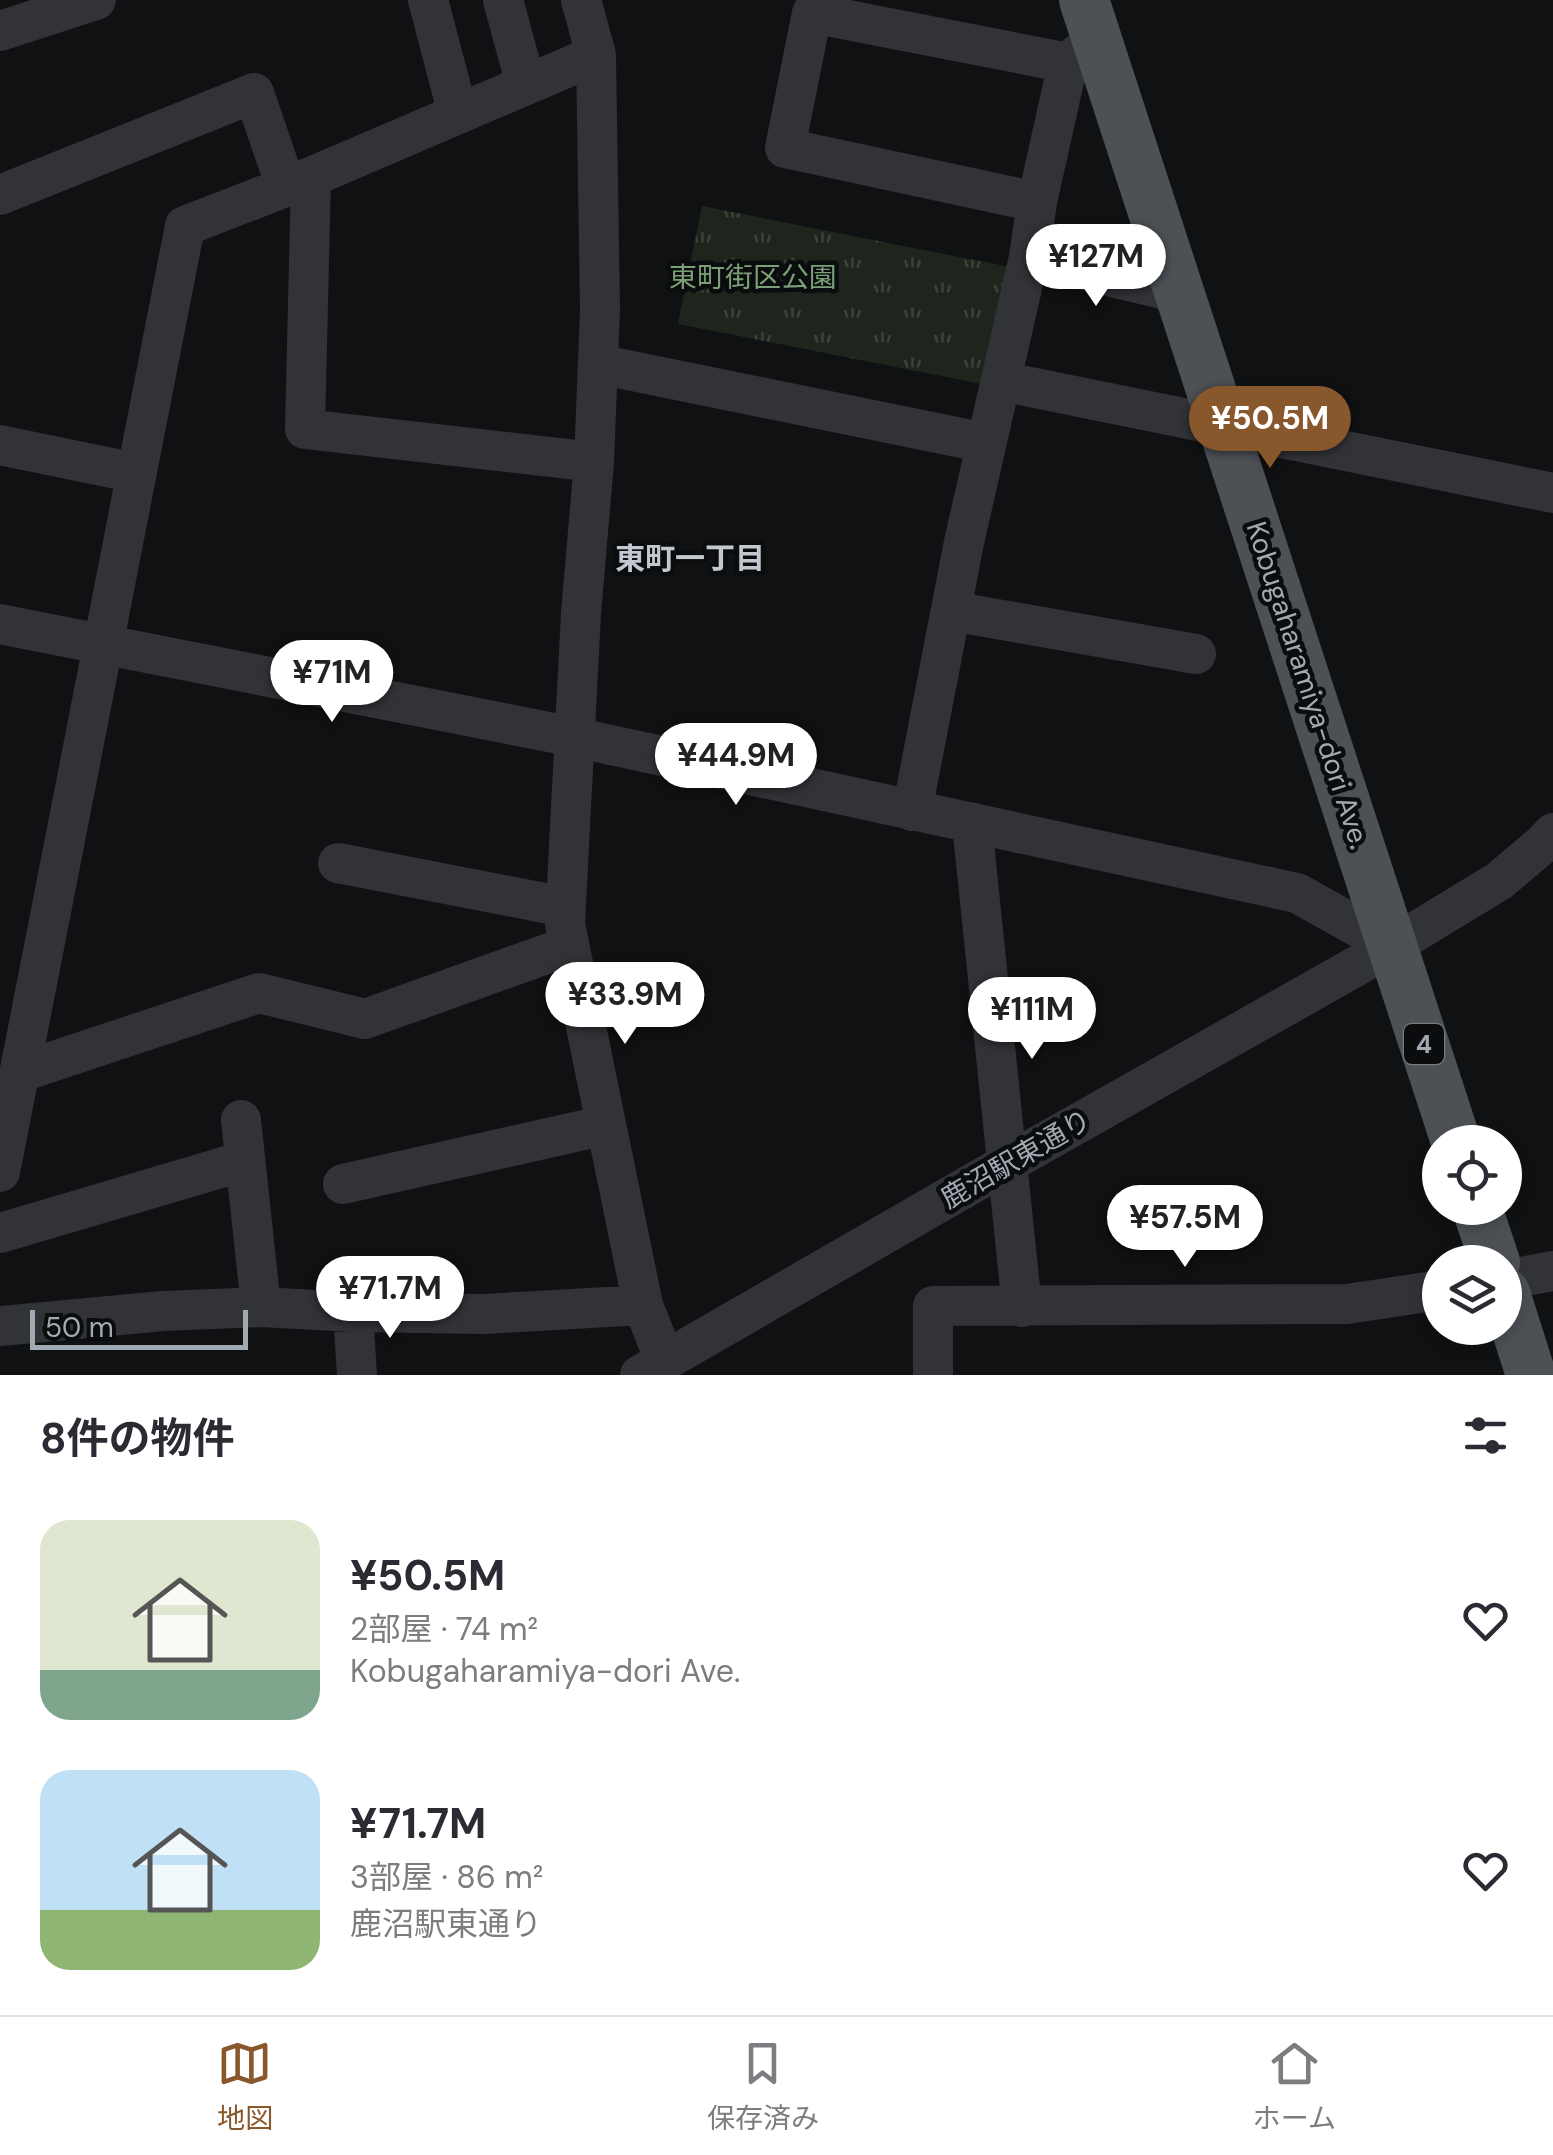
<!DOCTYPE html>
<html lang="ja">
<meta charset="utf-8">
<style>
:root{--surface:#fff;--page:#f2f2f3;--text:#2b2b33;--muted:#7c7c81;--line:#e1e1e2;--accent:#88572b}
body{margin:0;font-family:"DM Sans","Noto Sans JP",sans-serif;background:var(--page);color:var(--text);height:100vh;display:flex;flex-direction:column;font-size:38px;white-space:nowrap}
*{box-sizing:border-box;margin:0}
p{font-size:32px;color:var(--muted)}
.icon{flex:none;width:55px;height:55px;fill:none;stroke:currentColor;stroke-width:2;stroke-linecap:round;stroke-linejoin:round}
.map{position:relative;height:1375px;overflow:hidden}
.drawer{display:flex;flex-direction:column;background:var(--surface);flex:1}
.drawer>*{flex:none}
.controls{position:absolute;left:1422px;top:1125px;display:grid;gap:20px}
.controls a{display:grid;place-items:center;width:100px;height:100px;border-radius:50%;background:var(--surface);box-shadow:0 5px 15px #0003;font-size:50px}
.scale{position:absolute;left:30px;bottom:25px;width:218px;box-sizing:border-box;padding-left:10px;border:5px solid #a1aab3;border-top:0;font-size:28px;line-height:35px;white-space:nowrap;color:#a1aab3;-webkit-text-stroke:8px #0b0c0d;paint-order:stroke}
.price{position:absolute;translate:-50% -85px;padding:0 22px;border-radius:35px;background:#fff;color:#222;font-size:32px;line-height:65px;filter:drop-shadow(0 2px 5px #0008)}
.price::after{content:'';position:absolute;left:50%;top:60px;width:30px;height:22px;margin-left:-15px;background:inherit;clip-path:polygon(0 0,100% 0,50% 100%)}
.price.active{background:var(--accent);color:#fff}
ul{padding:0;list-style:none}
li{display:flex;align-items:center;gap:30px;height:250px;padding:0 40px}
li span{display:grid;place-items:center;flex:none;width:280px;height:200px;border-radius:30px;color:#555}
li>.icon{margin-inline-start:auto}
span .icon{width:120px;height:120px;fill:#fffc;stroke-width:1}
li b{font-size:42px}
h2{display:flex;justify-content:space-between;align-items:center;height:120px;padding:0 40px;font-size:42px}
.tabs{display:flex;justify-content:space-around;align-items:center;height:140px;border-top:2px solid var(--line);background:var(--surface);font-size:28px;color:var(--muted)}
.tabs a{display:grid;justify-items:center;gap:5px}
.tabs .active{color:var(--accent)}
.map>svg:first-child{display:block}
.grass{fill:url(#grass-tufts)}
.lines{fill:none;stroke-linecap:round;stroke-linejoin:round}
.minor{stroke:#313337;stroke-width:40}
.major{stroke:#4d5156;stroke-width:50}
.labels{text-anchor:middle;dominant-baseline:central;stroke-width:9;stroke-linejoin:round;paint-order:stroke}
.shield{fill:#0b0c0d;stroke:#747b81;stroke-width:2.5}
.shield-label{font-size:25px;font-weight:bold;fill:#a1aab3}
.park-label{font-size:28px;fill:#7ba077;stroke:#0b0c0d}
.street-label{font-size:28px;fill:#a1aab3;stroke:#0b0c0d}
.neighbourhood-label{font-size:30px;font-weight:bold;fill:#c2c8cf;stroke:#0b0c0d}
</style>
<div class="map">
<svg width="1553" height="1375" viewBox="0 0 1553 1375">
<defs>
<pattern id="grass-tufts" width="24" height="20" patternUnits="userSpaceOnUse" patternTransform="scale(2.5)"><rect width="24" height="20" fill="#1d251d"/><path d="M3 7l-1-3M5 7V3M7 7l1-3M15 17l-1-3M17 17v-4M19 17l1-3" fill="none" stroke="#3b423b"/></pattern>
</defs>
<rect width="100%" height="100%" fill="#101112"/>
<path class="grass" d="M702,206L1010,267L987,385L678,324Z"/>
<g class="lines">
<path class="minor" d="M428,0L458,114
M503,0L526,85
M581,0L596,55L600,310L594,462L581,613L565,924L643,1305L665,1361
M0,31L96,0
M311,177L305,429L594,462
M0,195L254,93L286,187
M1037,202L785,148L812,13L1068,63
M1029,257L1179,293
M598,364L986,443
M1001,381L1553,493
M0,445L136,473
M951,611L1196,654
M0,624L574,737L1297,893L1392,946
M912,811L964,542L1029,257L1037,202L1068,63L1095,39
M972,824L1022,1307
M338,863L565,907
M21,1072L259,993L365,1019L569,946
M241,1120L261,1307
M0,1172L185,226L311,177L596,55
M343,1184L606,1125
M0,1233L244,1161
M1505,1280L1553,1271
M353,1312L357,1375
M0,1326L163,1311L261,1307L353,1312L484,1314L643,1305
M640,1375L1008,1163L1392,946L1499,881L1544,843L1553,833
M933,1375V1306L1347,1304L1440,1290"/>
<path class="major" d="M1084,0L1456,1142
M1477,1208L1495,1262
M1505,1293L1531,1375"/>
</g>
<g class="labels">
<rect class="shield" x="1404" y="1024" width="40" height="40" rx="8"/>
<g class="shield-label">
<text x="1424" y="1044">4</text>
</g>
<g class="park-label">
<text x="753" y="277">東町街区公園</text>
</g>
<g class="street-label">
<text transform="translate(1308 685) rotate(72)">Kobugaharamiya-dori Ave.</text>
<text transform="translate(1016 1159) rotate(-30)">鹿沼駅東通り</text>
</g>
<g class="neighbourhood-label">
<text x="690" y="558">東町一丁目</text>
</g>
</g>
</svg>
<div class="controls">
<a><svg class="icon" aria-label="locate" viewBox="0 0 24 24"><circle cx="12" cy="12" r="6"/><path d="M12 2v4M12 18v4M2 12h4M18 12h4"/></svg></a>
<a><svg class="icon" aria-label="layers" viewBox="0 0 24 24"><path d="M12 4l9 5-9 5-9-5zM3 14l9 5 9-5"/></svg></a>
</div>
<div class="scale">50 m</div>
<b class="price" style="left:1096px;top:309px">¥127M</b>
<b class="price active" style="left:1270px;top:471px">¥50.5M</b>
<b class="price" style="left:332px;top:725px">¥71M</b>
<b class="price" style="left:736px;top:808px">¥44.9M</b>
<b class="price" style="left:625px;top:1047px">¥33.9M</b>
<b class="price" style="left:1032px;top:1062px">¥111M</b>
<b class="price" style="left:1185px;top:1270px">¥57.5M</b>
<b class="price" style="left:390px;top:1341px">¥71.7M</b>
</div>
<section class="drawer">
<h2>8件の物件<svg class="icon" aria-label="filters" viewBox="0 0 24 24"><path d="M4 7h16M4 17h16"/><circle cx="9" cy="7" r="2"/><circle cx="15" cy="17" r="2"/></svg></h2>
<ul>
<li><span style="background:linear-gradient(#dfe7d0 75%,#7fa58c 0)"><svg class="icon" aria-label="home" viewBox="0 0 24 24"><path d="M3 11l9-7 9 7M6 9v11h12V9"/></svg></span><div><b>¥50.5M</b><p>2部屋 · 74 m²</p><p>Kobugaharamiya-dori Ave.</p></div><svg class="icon" aria-label="heart" viewBox="0 0 24 24"><path d="M12 20l-8-8c-3-5 5-10 8-4 3-6 11-1 8 4z"/></svg></li>
<li><span style="background:linear-gradient(#bfe0f5 70%,#8fb573 0)"><svg class="icon" aria-label="home" viewBox="0 0 24 24"><path d="M3 11l9-7 9 7M6 9v11h12V9"/></svg></span><div><b>¥71.7M</b><p>3部屋 · 86 m²</p><p>鹿沼駅東通り</p></div><svg class="icon" aria-label="heart" viewBox="0 0 24 24"><path d="M12 20l-8-8c-3-5 5-10 8-4 3-6 11-1 8 4z"/></svg></li>
</ul>
</section>
<nav class="tabs">
<a class="active"><svg class="icon" aria-label="map" viewBox="0 0 24 24"><path d="M3 6l6-2 6 2 6-2v14l-6 2-6-2-6 2zM9 4v14M15 6v14"/></svg>地図</a>
<a><svg class="icon" aria-label="saved" viewBox="0 0 24 24"><path d="M7 4h10v16l-5-4-5 4z"/></svg>保存済み</a>
<a><svg class="icon" aria-label="home" viewBox="0 0 24 24"><path d="M3 11l9-7 9 7M6 9v11h12V9"/></svg>ホーム</a>
</nav>
